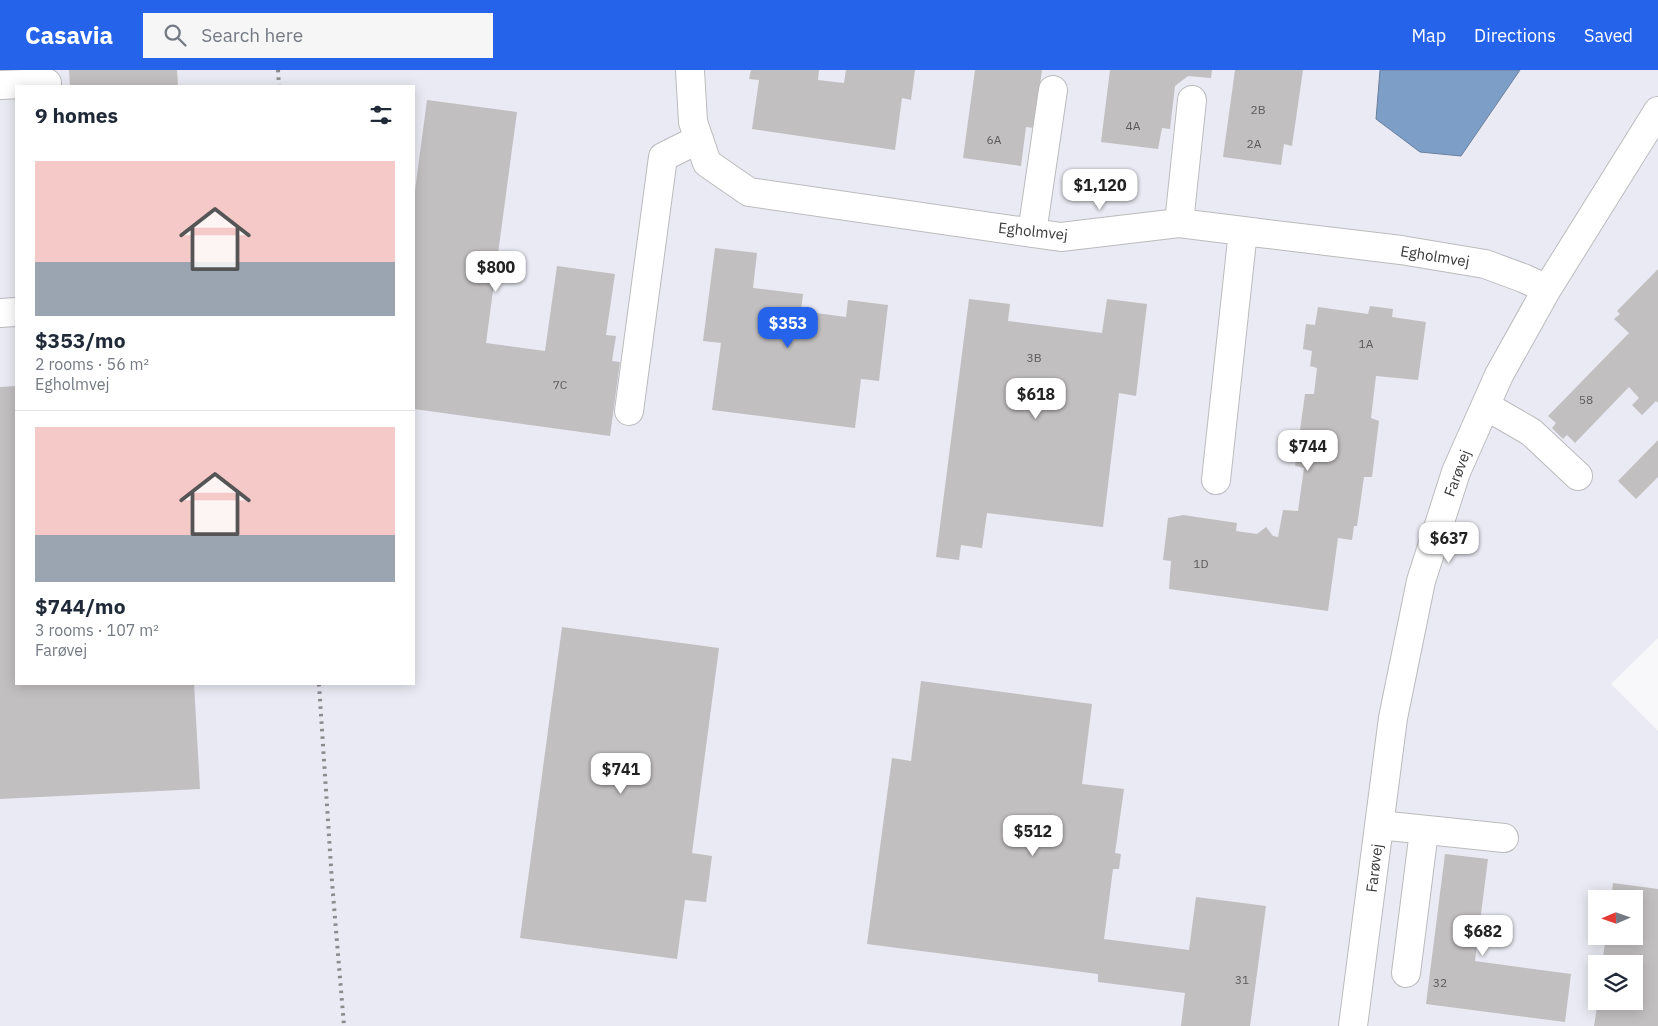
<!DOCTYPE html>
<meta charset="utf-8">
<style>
:root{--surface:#fff;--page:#f6f6f7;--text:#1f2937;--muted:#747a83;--line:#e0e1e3;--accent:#2563eb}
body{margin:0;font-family:"IBM Plex Sans",sans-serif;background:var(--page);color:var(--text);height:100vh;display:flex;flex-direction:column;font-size:19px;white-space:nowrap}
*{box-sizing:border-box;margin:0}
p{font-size:16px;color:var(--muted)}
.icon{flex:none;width:28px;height:28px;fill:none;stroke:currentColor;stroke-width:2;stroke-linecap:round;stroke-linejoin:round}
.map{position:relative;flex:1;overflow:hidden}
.panel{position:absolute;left:15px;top:15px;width:400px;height:600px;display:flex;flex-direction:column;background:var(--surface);border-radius:0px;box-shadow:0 2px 12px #0003}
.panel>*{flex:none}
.needle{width:32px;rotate:268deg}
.fabs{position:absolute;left:1588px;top:820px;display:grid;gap:10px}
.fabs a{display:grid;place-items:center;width:55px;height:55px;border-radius:0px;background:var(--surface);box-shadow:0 2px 12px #0003;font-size:25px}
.price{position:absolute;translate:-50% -42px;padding:0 11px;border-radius:10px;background:#fff;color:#222;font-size:16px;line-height:32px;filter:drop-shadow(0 1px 2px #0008)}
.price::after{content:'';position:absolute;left:50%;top:30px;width:15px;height:11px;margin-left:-8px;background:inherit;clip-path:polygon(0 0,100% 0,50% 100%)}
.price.on{background:var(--accent);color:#fff}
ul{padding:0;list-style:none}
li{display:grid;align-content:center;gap:10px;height:265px;padding:0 20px}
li+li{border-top:1px solid var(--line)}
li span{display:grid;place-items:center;height:155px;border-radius:0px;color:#555}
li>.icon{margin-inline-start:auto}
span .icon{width:90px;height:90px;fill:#fffc;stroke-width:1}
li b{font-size:21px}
h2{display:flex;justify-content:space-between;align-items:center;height:60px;padding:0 20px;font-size:21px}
header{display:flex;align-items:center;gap:30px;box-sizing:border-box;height:70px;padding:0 25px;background:var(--accent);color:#fff}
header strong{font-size:24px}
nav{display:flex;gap:28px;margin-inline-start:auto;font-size:18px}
.search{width:350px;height:45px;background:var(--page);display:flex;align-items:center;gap:12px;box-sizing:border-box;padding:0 18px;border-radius:0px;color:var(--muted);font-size:19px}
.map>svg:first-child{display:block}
.built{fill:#eaeaf4;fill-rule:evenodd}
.water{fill:#7d9fc7;stroke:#69809d}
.building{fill:#c2bfc0}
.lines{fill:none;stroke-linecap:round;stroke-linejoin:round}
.minor-casing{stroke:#bbbbbe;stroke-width:30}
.minor{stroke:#fff;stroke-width:28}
.rail{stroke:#8b8a8d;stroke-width:4;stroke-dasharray:2.5 5;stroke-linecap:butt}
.labels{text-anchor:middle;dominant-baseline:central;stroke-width:4;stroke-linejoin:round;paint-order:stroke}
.number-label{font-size:12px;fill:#5b5a5c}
.street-label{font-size:15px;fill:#39383a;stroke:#fff}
</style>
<header>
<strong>Casavia</strong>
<div class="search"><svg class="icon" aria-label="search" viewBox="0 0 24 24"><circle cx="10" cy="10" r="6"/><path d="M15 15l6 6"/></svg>Search here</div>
<nav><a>Map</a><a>Directions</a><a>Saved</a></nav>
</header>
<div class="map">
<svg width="1658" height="956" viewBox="0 0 1658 956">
<rect width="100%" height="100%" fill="#f8f8fb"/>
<path class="built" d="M0,0H1658V568L1611,614L1658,661V956H0ZM16,16H414V614H16ZM1596,829H1634V866H1596ZM1596,894H1634V931H1596Z"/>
<path class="water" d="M1380,0H1520L1461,86L1420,82L1376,49Z"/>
<path class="building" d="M69,0H177L178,16H70Z
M751,0H819L818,10L844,13L846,0H915L911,30L902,28L895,80L752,59L759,10L749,9Z
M975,0H1042L1034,58L1026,57L1021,96L963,88Z
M1110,0H1212L1211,8L1188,6L1175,16L1170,59L1162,58L1158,79L1101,72Z
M1235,0H1303L1292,76L1284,74L1281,95L1223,87Z
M427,30L517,42L486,273L545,281L557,196L615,204L606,265L616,266L612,291L620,292L610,366L414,339V128Z
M715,178L757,183L753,218L803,224L801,241L846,247L848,230L888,235L879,311L861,309L855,358L712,340L721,273L703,271Z
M1658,199V333L1656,331L1642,345L1632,335L1639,328L1629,317L1575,373L1567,365L1563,369L1552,358L1556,353L1548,346L1629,263L1614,249L1620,244L1617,241Z
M969,229L1010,234L1008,251L1102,263L1107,229L1147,234L1136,326L1119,323L1103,457L987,443L982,478L961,475L959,490L936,487Z
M1370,236L1393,239L1392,247L1426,252L1418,310L1376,306L1371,348L1379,351L1372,407H1364L1357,456H1354L1352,470L1338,468L1328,541L1169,519L1171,491L1163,490L1168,448L1183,445L1237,453L1236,461L1257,464L1266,457L1273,466L1278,467L1283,440L1298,441L1304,398L1295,396L1305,324H1314L1317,298L1310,296L1312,281L1303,279L1306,254L1315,255L1318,237L1368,244Z
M16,316V614H194L200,719L0,729V317Z
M1658,370V407L1636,429L1618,411Z
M562,557L719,578L692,783L712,786L706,832L685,830L677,889L520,868Z
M921,611L1092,634L1082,714L1124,719L1115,783L1121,784L1119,799H1113L1104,869L1189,880L1196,827L1266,836L1250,956H1181L1185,923L1098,912V904L867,874L892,688L911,691Z
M1445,784L1488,789L1475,891L1571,904L1565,952L1426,934Z
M1613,813L1658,819V956H1594L1598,931H1634V894H1602L1606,866H1634V829H1611Z"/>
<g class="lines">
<defs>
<path id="minor" d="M690,0L693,52L707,93L749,122L1061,167L1179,153L1243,161L1401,180L1485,194L1523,208L1547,219
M0,15L47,13V16
M1179,153L1192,30
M1032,163L1053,20
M0,243L16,242
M1486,336L1531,362L1578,406
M629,341L663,87L699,69
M1216,410L1243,161
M1379,755L1504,768
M1406,903L1424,761
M1353,956L1393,648L1421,511L1456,402L1499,305L1547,219L1658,41"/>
</defs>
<use href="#minor" class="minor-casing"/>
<use href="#minor" class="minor"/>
<path class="rail" d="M278,0L279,16
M319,614L332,812L344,956"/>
</g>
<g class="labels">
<g class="number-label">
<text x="1258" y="39">2B</text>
<text x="1133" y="55">4A</text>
<text x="994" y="69">6A</text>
<text x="1254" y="73">2A</text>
<text x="1366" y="273">1A</text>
<text x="1034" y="287">3B</text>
<text x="560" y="314">7C</text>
<text x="1586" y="329">58</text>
<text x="1201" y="493">1D</text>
<text x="1242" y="909">31</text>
<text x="1440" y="912">32</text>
</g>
<g class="street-label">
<text transform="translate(1033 161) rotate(6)">Egholmvej</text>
<text transform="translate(1435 186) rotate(9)">Egholmvej</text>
<text transform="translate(1457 403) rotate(-69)">Farøvej</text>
<text transform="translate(1374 798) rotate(-83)">Farøvej</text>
</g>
</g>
</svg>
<div class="fabs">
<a><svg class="needle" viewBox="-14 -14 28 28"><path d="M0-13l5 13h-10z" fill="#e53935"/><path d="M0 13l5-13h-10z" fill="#747a83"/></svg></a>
<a><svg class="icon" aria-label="layers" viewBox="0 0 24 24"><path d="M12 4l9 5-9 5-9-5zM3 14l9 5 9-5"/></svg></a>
</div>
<b class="price" style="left:1100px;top:141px">$1,120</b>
<b class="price" style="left:496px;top:223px">$800</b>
<b class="price on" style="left:788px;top:279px">$353</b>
<b class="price" style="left:1036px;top:350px">$618</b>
<b class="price" style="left:1308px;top:402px">$744</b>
<b class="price" style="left:1449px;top:494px">$637</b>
<b class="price" style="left:621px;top:725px">$741</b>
<b class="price" style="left:1033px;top:787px">$512</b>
<b class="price" style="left:1483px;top:887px">$682</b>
<section class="panel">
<h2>9 homes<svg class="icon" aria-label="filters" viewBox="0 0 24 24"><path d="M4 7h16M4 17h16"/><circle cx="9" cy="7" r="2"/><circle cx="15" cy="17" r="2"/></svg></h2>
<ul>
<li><span style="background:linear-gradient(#f6c9c9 65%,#9aa5b1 0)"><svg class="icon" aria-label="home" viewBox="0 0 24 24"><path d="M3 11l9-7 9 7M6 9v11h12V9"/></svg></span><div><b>$353/mo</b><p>2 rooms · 56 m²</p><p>Egholmvej</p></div></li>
<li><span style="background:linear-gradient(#f6c9c9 70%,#9aa5b1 0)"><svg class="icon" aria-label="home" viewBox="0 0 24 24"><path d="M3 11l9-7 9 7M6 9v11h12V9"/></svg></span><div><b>$744/mo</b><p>3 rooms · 107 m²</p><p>Farøvej</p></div></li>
</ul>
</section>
</div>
